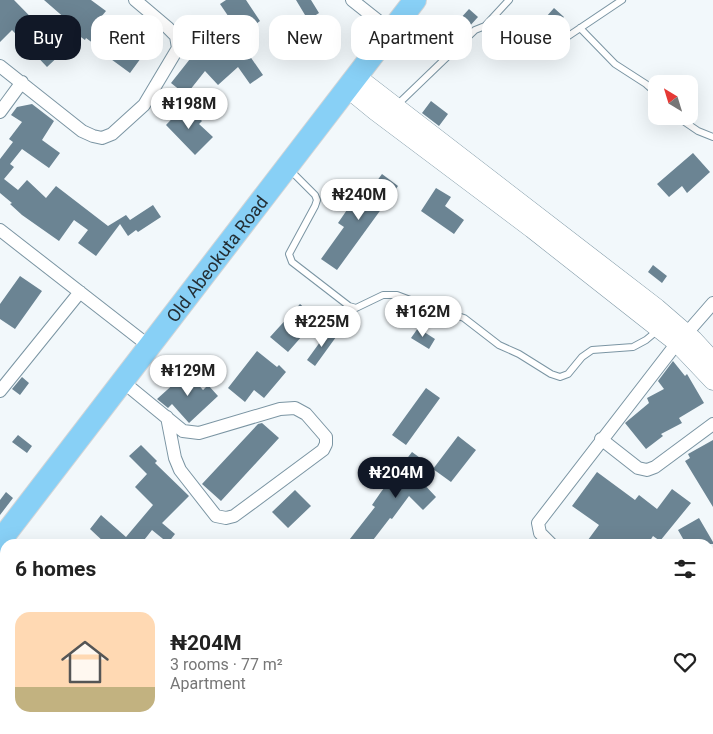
<!DOCTYPE html>
<meta charset="utf-8">
<style>
:root{--surface:#fff;--page:#f6f6f6;--text:#222;--muted:#767676;--line:#e0e0e0;--accent:#111827}
body{margin:0;font-family:Roboto,sans-serif;background:var(--page);color:var(--text);height:100vh;display:flex;flex-direction:column;font-size:19px;white-space:nowrap}
*{box-sizing:border-box;margin:0}
p{font-size:16px;color:var(--muted)}
.icon{flex:none;width:28px;height:28px;fill:none;stroke:currentColor;stroke-width:2;stroke-linecap:round;stroke-linejoin:round}
.map{position:relative;flex:1;overflow:hidden}
.sheet{position:absolute;left:0px;top:539px;width:714px;height:196px;display:flex;flex-direction:column;background:var(--surface);border-radius:15px 15px 0 0;box-shadow:0 5px 20px #0002}
.sheet>*{flex:none}
.guide{position:absolute;left:15px;top:15px;width:684px;height:45px;display:flex;gap:10px}
.needle{width:32px;rotate:322deg}
.buttons{position:absolute;left:648px;top:75px;display:grid;gap:10px}
.buttons a{display:grid;place-items:center;width:50px;height:50px;border-radius:10px;background:var(--surface);box-shadow:0 5px 20px #0002;font-size:25px}
.price{position:absolute;translate:-50% -42px;padding:0 11px;border-radius:18px;background:#fff;color:#222;font-size:16px;line-height:32px;filter:drop-shadow(0 1px 2px #0008)}
.price::after{content:'';position:absolute;left:50%;top:30px;width:15px;height:11px;margin-left:-8px;background:inherit;clip-path:polygon(0 0,100% 0,50% 100%)}
.price.current{background:var(--accent);color:#fff}
ul{padding:0;list-style:none}
li{display:flex;align-items:center;gap:15px;height:125px;padding:0 15px}
li+li{border-top:1px solid var(--line)}
li span{display:grid;place-items:center;flex:none;width:140px;height:100px;border-radius:15px;color:#555}
li>.icon{margin-inline-start:auto}
span .icon{width:60px;height:60px;fill:#fffc;stroke-width:1}
li b{font-size:21px}
h2{display:flex;justify-content:space-between;align-items:center;height:60px;padding:0 15px;font-size:21px}
.pill{padding:0 18px;border-radius:15px;background:var(--surface);box-shadow:0 5px 20px #0002;font-size:18px;line-height:45px}
.pill.current{background:var(--accent);color:#fff}
.map>svg:first-child{display:block}
.building{fill:#6b8493}
.lines{fill:none;stroke-linecap:round;stroke-linejoin:round}
.lane-casing{stroke:#7b95a3;stroke-width:8}
.street-casing{stroke:#7b95a3;stroke-width:14}
.secondary-casing{stroke:#7b95a3;stroke-width:19}
.highway-casing{stroke:#d3d5d7;stroke-width:24}
.lane{stroke:#fff;stroke-width:6}
.street{stroke:#fff;stroke-width:12}
.secondary{stroke:#fff;stroke-width:18}
.highway{stroke:#88d0f6;stroke-width:22}
.labels{text-anchor:middle;dominant-baseline:central;stroke-width:4;stroke-linejoin:round;paint-order:stroke}
.street-label{font-size:18px;fill:#242f35;stroke:#fff}
</style>
<div class="map">
<svg width="713" height="734" viewBox="0 0 713 734">
<rect width="100%" height="100%" fill="#f2f8fb"/>
<path class="building" d="M0,0H14L64,51L47,67L12,30L0,42Z
M44,0H91L106,11L101,17L120,32L123,28L149,47L130,73L104,54L105,52L86,38L85,40L64,25L67,20Z
M226,0H246L260,21L241,35L220,4Z
M296,0H311L319,13L308,20Z
M554,8L564,17L548,35L538,26Z
M469,9L478,17L468,28L459,20Z
M236,36L263,75L250,84L238,67L218,85L205,71L186,95L171,83L201,45L211,53Z
M431,101L448,114L439,126L422,113Z
M32,104L54,121L42,140L60,153L49,168L22,149L10,164L14,167L4,179L18,190L27,180L46,198L56,186L108,226L126,215L130,220L153,205L161,217L138,232L136,230L128,236L120,224L96,256L78,243L88,230L74,220L59,241L22,215L10,204L12,203L0,193V159L13,142L9,139L22,122L11,115L17,107Z
M185,105L202,121L199,124L213,137L195,155L166,125Z
M693,153L710,172L687,193L682,186L669,197L657,184Z
M382,174L398,186L337,270L321,259L344,227L338,223L351,204L357,208Z
M436,188L451,197L445,206L464,220L454,234L421,211Z
M653,265L667,276L662,283L648,272Z
M20,276L42,291L15,329L0,319V304Z
M300,304L317,319L288,352L270,337Z
M418,328L435,339L429,349L411,338Z
M328,331L336,337L315,366L307,360Z
M257,351L277,367L279,365L286,372L264,398L254,390L245,402L228,388Z
M673,361L685,376L687,374L704,403L679,418L682,423L661,434L663,436L646,449L625,423L649,403L647,398L664,389L658,381Z
M187,372L203,390L208,385L218,396L189,423L172,404L168,408L157,399Z
M22,377L29,383L20,395L12,389Z
M426,388L440,398L406,445L392,435Z
M262,423L279,438L221,501L202,484L258,424Z
M18,435L32,446L27,453L12,442Z
M458,436L476,450L451,482L433,469Z
M713,440V507L685,461L690,458L688,454Z
M141,445L157,461L155,463L189,496L162,523L175,534L168,543L152,530L141,544H106L90,529L101,515L126,537L153,505L135,487L147,474L129,456Z
M412,452L431,466L420,480L436,497L423,510L409,496L392,519L390,518L370,544H346L375,507L372,505L381,492Z
M597,472L635,500L639,495L657,509L672,489L691,503L660,541L653,536L648,544H585L599,525L572,506Z
M295,490L311,506L288,528L272,512Z
M6,492L13,498L0,515V500Z
M699,518L713,542V544H686L678,530Z"/>
<g class="lines">
<defs>
<path id="lane" d="M485,26L509,0
M580,28L615,64L646,84L656,93
M396,106L475,30L485,26L498,24L540,51L549,49L622,0
M676,116L698,131L713,137
M289,169L315,195L317,200L315,206L289,254L292,262L349,306L356,308L383,295H397L429,307L464,318L499,345L519,354L551,374L560,377L568,374L582,357L592,350L633,347L646,340L658,330"/>
<path id="street" d="M352,0L391,31
M0,66L82,131L93,136L102,138L112,134L144,105L178,48L176,36L167,27L135,0
M0,112L22,82
M0,230L149,346
M686,334L713,303
M122,381L183,431L199,433L280,409L295,408L306,414L326,437V444L323,450L234,516L226,518L216,516L180,470L175,458L167,417
M0,391L80,292
M601,439L638,468L647,470L655,467L713,424
M551,544L540,533L538,523L677,343
M709,628L713,624
M0,645L5,649
M621,734L624,730"/>
<path id="secondary" d="M356,76L657,308L694,340L713,361
M347,88L375,111L532,229L659,329L677,343L713,381"/>
<g id="highway">
<path id="s1" d="M0,541L415,0"/>
</g>
</defs>
<use href="#lane" class="lane-casing"/>
<use href="#street" class="street-casing"/>
<use href="#secondary" class="secondary-casing"/>
<use href="#highway" class="highway-casing"/>
<use href="#lane" class="lane"/>
<use href="#street" class="street"/>
<use href="#secondary" class="secondary"/>
<use href="#highway" class="highway"/>
</g>
<g class="labels">
<g class="street-label">
<text stroke="none"><textPath href="#s1" startOffset="356">Old Abeokuta Road</textPath></text>
</g>
</g>
</svg>
<div class="buttons">
<a><svg class="needle" viewBox="-14 -14 28 28"><path d="M0-13l5 13h-10z" fill="#e53935"/><path d="M0 13l5-13h-10z" fill="#767676"/></svg></a>
</div>
<b class="price" style="left:189px;top:130px">₦198M</b>
<b class="price" style="left:359px;top:221px">₦240M</b>
<b class="price" style="left:423px;top:338px">₦162M</b>
<b class="price" style="left:322px;top:348px">₦225M</b>
<b class="price" style="left:188px;top:397px">₦129M</b>
<b class="price current" style="left:396px;top:499px">₦204M</b>
<div class="guide">
<a class="pill current">Buy</a>
<a class="pill">Rent</a>
<a class="pill">Filters</a>
<a class="pill">New</a>
<a class="pill">Apartment</a>
<a class="pill">House</a>
</div>
<section class="sheet">
<h2>6 homes<svg class="icon" aria-label="filters" viewBox="0 0 24 24"><path d="M4 7h16M4 17h16"/><circle cx="9" cy="7" r="2"/><circle cx="15" cy="17" r="2"/></svg></h2>
<ul>
<li><span style="background:linear-gradient(#ffd9b3 75%,#c2b280 0)"><svg class="icon" aria-label="home" viewBox="0 0 24 24"><path d="M3 11l9-7 9 7M6 9v11h12V9"/></svg></span><div><b>₦204M</b><p>3 rooms · 77 m²</p><p>Apartment</p></div><svg class="icon" aria-label="heart" viewBox="0 0 24 24"><path d="M12 20l-8-8c-3-5 5-10 8-4 3-6 11-1 8 4z"/></svg></li>
</ul>
</section>
</div>
